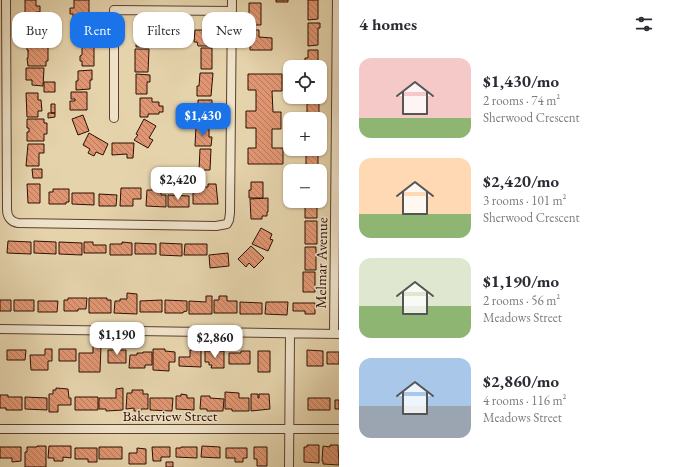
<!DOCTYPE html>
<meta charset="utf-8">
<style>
:root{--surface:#fff;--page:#f7f7f7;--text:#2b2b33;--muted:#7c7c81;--accent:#1a73e8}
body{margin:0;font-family:"EB Garamond",serif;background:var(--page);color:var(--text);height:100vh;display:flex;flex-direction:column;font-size:15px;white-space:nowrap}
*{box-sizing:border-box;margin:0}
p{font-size:13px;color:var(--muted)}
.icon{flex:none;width:22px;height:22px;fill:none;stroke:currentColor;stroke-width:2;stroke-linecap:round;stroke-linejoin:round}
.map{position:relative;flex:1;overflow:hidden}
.panel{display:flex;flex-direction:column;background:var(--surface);width:336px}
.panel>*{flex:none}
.banner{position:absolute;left:12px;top:12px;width:267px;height:36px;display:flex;gap:8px}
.buttons{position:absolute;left:283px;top:60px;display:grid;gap:8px}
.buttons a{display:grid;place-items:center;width:44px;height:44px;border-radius:8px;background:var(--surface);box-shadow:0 1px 3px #0004;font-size:20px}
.price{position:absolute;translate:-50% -34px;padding:0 9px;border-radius:8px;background:#fff;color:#222;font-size:13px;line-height:26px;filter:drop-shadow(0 1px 2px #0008)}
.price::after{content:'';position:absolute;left:50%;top:24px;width:12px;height:9px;margin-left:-6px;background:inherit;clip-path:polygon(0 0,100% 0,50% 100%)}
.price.active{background:var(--accent);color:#fff}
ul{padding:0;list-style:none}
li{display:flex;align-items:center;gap:12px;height:100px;padding:0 20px}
li span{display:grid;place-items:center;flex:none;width:112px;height:80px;border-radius:12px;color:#555}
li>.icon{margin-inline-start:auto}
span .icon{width:48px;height:48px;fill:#fffc;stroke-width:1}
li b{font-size:17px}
h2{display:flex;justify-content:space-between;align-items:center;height:48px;padding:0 20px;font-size:17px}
.chip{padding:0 14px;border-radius:12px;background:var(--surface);box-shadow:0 1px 3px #0004;font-size:14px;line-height:36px}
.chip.active{background:var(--accent);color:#fff}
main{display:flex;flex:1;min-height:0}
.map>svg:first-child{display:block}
.building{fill:url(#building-back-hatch);stroke:#2d0f00}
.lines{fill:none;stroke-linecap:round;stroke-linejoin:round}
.minor-casing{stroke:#5b402b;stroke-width:10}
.minor{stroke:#eee2c9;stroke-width:8}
.labels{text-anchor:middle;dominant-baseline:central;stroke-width:3;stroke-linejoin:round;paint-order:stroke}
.street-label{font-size:15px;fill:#2d0f00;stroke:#eee2c9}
</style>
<main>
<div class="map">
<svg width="339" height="467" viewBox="0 0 339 467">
<defs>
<pattern id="building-back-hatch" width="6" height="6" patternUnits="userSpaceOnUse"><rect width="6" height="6" fill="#e09672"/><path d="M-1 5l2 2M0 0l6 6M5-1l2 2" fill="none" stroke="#b6795b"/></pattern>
</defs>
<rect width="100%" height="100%" fill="#e5d3ac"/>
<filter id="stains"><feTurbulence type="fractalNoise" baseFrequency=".005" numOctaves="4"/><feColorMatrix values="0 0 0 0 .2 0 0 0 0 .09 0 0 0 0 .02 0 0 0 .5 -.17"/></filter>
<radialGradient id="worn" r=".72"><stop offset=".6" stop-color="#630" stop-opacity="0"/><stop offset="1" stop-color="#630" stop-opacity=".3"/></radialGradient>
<path class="building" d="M25,0H36V6H40V12H36V16H25Z
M74,0H89V17H73V14H70V8H74Z
M276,0H288V2H276Z
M308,0H318V19L308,20Z
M249,3H261V25H249Z
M78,22H91L92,41H79V35L75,36V29H79Z
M308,23H320V28H318V45L308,46Z
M26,24H41V41H26Z
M137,27H158L157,40H146V47H136Z
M195,30H212V46H198L197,42H194Z
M250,30H259V37L272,38V50H250Z
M27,44H44V46H48V61H46V66H28L27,58H28V51H29L27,50Z
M82,45H94V66H82V61H80V56L82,55Z
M201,48H212V69H201Z
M135,49H149L148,72H135Z
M308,50H318V67H305V58H308Z
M26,68H44L43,86L32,85V80H26Z
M92,70V80H90V89L76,90V81H78V71Z
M200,73H213L211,96H197V86H199Z
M136,74L150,75V82H147V94H136Z
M248,74H282V91H272L273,112H281V129H272V148H283V164H248V148H256V128H246V111H256V90H248Z
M44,82H55V92H44Z
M71,92H87V110H70V101H75V99H71Z
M26,93H38V100H41L42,111H38V117H27Z
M307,97H319V113H307Z
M140,98H152V102H159V106H163V112H159V114H148V117H140Z
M198,100H212V123H198Z
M51,104H55V113H51Z
M48,113H55V117L48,118Z
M83,115L89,131L78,135L72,119Z
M27,119H44V123H47V134H44V141H27V132H29V128H27Z
M144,119L156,126L149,138L153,140L148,148L134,140L138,135L136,134Z
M196,126H209V137H212L211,146H195Z
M89,133L108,144L103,155L96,152L94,156L88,153L90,149L83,145Z
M112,143H134L133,158H127V154L112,155Z
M28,144H44V153H39V166H26Z
M200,149H211L210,170H199Z
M306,149H318V167H306Z
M32,169H42V178H33Z
M251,182H263V198H249V190H251Z
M27,184H40V203H28Z
M208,184H216L218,204H193V187H208Z
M121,188H141V199H133V206H120Z
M53,189H69V202H66V204H49V192H53Z
M147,190H161V195H166V207L146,206Z
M72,193H94V205L72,204Z
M99,194L117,195L116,206H99Z
M168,195L189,196V207H168Z
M268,198V212H267V216H262V219H251L250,199Z
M305,201H317V218H305Z
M305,221H317V244H305Z
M261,228L272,234L270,239L273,240L268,251L252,244Z
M8,241L31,242V254L7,253Z
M34,241L56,242V254L34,253Z
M59,242L82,243V255L59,254Z
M84,242H93V245H106V253H84Z
M122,242L132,243V255H110V244H122Z
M135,243L156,244V254H135Z
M160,243L182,244V256L160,255Z
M185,244H207V255H184Z
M251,246L264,258L254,268L249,263L246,267L238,259Z
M305,247H316V270H305Z
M228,253L229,266L210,268L209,255Z
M303,272H315V292H303Z
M127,293L137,294V314L114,313L115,301H120V299H127Z
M206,296H212V314H189V301L206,302Z
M219,296H227V301H237V313H214V300H219Z
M68,298H87L86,309H78V311H64V300H68Z
M89,298H107V300H111V313H89Z
M0,300H11V311H0Z
M14,300H34V311H14Z
M162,300V312H140V301Z
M165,300L187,301V311L183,312V313H165Z
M38,301H58L57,312H38Z
M240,302L262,303V314H240Z
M266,302H288L287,315L265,314Z
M293,303H315V314H305V311H293Z
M93,346H101L100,372H79V353H93Z
M45,349H52V361H48V370H31L30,355H45Z
M59,349H76V361H59Z
M153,349H165V351L175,352V362H169V371L153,370Z
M7,350H26L25,360H7Z
M108,350H126V363H108Z
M190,350H201V367L179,366V357H190Z
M307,350L323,351V366H307Z
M205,351H224V368H211L212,365H209V362H205Z
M241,351H250V364H229V353H241Z
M258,351H270V372H258Z
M143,352H152V365H145V368H129L130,355H137V353H143Z
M327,352H339V364H327Z
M56,388L68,389L69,398H71V405H58V412H49V394H53V390H56Z
M123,388V410L106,411V409H99V398H116V389Z
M132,390H143V394H148V409H141V411H134V408L126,409L127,393H132Z
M225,392L239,393V398H249V411H232V409H225Z
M181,394L187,395V398H194V410L176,409V396H181Z
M251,394H258V398H259V394H269L270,409L251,411Z
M0,395H8V397H22V410H6V408H0Z
M201,396H210V398L224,399L223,411H207V409H200Z
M25,397L47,398V410L25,409Z
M75,397H98V410H75Z
M150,398H173L172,411L150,410Z
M308,398H330V410H308Z
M335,400H339V409H335Z
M307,445H319V463L304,462V447H307Z
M330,445H338L339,465L323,464V461H322L323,446L330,447Z
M37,446H46V467H25V452H27V447H37Z
M49,446H71V458L63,457V461H54V458H48Z
M202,446L220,447V458L201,457Z
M0,447H21V461L12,462V458H0Z
M99,447H122V459H99Z
M152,447H170V457H161V461H153Z
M181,447H197V458L176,457V448H181Z
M254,447H267V466H257V459H254Z
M75,448H97V462H88V459H75Z
M137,448L146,449V464H129V453H137Z
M226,448H247V458H243V462H235V458H226Z
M166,462H173V467H166Z"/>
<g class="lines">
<defs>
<path id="minor" d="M6,0L7,209C7,217 11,222 18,223L216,226L227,224L229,220L230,213L232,0
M114,118V10L232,11
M0,329L339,334
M334,334L337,0
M0,429H339
M289,467L290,334"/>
</defs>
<use href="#minor" class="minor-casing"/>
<use href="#minor" class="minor"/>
</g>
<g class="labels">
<g class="street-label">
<text transform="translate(321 263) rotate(-89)">Melmar Avenue</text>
<text x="170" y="415">Bakerview Street</text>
</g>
</g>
<rect width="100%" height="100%" filter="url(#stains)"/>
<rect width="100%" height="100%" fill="url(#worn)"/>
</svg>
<div class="buttons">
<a><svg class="icon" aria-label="locate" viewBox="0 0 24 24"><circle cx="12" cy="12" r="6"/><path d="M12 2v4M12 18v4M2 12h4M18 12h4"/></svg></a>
<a>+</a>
<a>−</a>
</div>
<b class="price active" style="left:203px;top:137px">$1,430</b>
<b class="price" style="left:178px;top:201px">$2,420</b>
<b class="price" style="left:117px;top:356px">$1,190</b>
<b class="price" style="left:215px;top:359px">$2,860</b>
<div class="banner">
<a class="chip">Buy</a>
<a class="chip active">Rent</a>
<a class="chip">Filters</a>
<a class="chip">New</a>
</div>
</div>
<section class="panel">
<h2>4 homes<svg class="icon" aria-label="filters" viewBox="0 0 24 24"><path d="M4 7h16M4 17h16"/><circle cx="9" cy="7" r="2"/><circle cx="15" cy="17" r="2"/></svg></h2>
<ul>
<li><span style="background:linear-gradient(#f6c9c9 75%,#8fb573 0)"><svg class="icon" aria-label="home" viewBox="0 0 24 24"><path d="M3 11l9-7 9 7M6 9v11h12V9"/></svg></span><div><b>$1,430/mo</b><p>2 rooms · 74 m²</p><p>Sherwood Crescent</p></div></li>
<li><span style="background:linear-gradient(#ffd9b3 70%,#8fb573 0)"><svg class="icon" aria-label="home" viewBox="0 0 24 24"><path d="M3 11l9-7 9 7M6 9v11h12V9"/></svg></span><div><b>$2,420/mo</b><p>3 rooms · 101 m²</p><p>Sherwood Crescent</p></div></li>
<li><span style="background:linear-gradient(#dfe7d0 60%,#8fb573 0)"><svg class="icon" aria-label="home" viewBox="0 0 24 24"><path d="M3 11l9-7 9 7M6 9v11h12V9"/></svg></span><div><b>$1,190/mo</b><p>2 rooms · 56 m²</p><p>Meadows Street</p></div></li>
<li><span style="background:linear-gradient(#a9c7e8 60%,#9aa5b1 0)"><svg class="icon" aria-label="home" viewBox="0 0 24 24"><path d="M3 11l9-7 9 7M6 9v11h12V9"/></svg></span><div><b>$2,860/mo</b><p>4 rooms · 116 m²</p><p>Meadows Street</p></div></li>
</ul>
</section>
</main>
